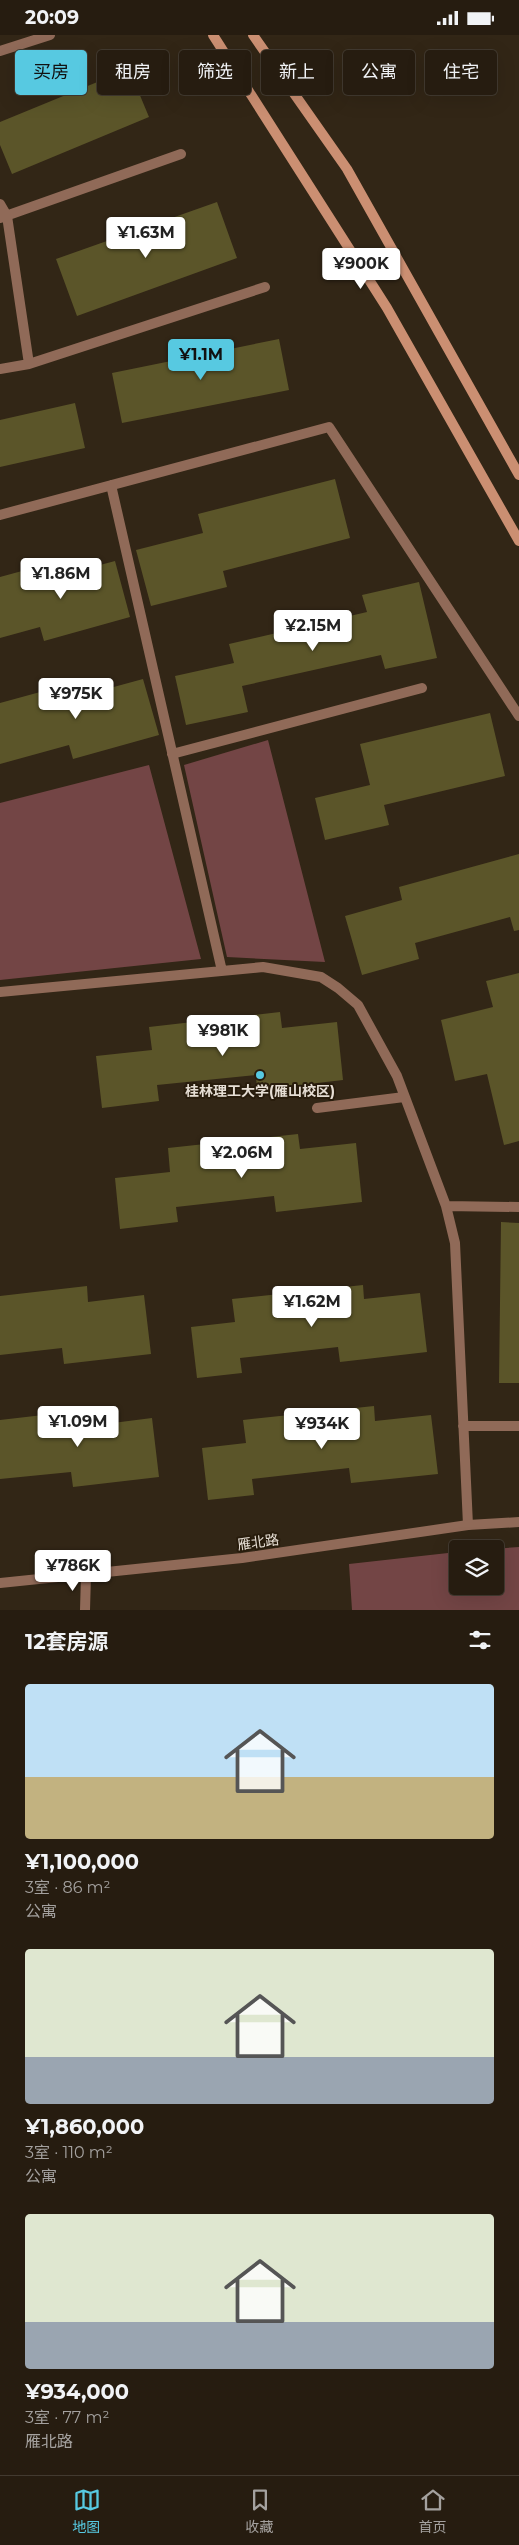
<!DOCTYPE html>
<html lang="zh">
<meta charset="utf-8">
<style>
:root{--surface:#261c10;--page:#32291e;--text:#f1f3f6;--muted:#a4a19f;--line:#423a30;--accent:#57c9e1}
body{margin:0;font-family:Montserrat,"Noto Sans SC",sans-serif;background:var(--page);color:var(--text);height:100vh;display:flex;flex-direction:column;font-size:19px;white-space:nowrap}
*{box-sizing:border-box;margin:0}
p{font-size:16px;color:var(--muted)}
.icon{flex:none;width:28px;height:28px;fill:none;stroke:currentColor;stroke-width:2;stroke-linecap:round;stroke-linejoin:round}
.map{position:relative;height:1575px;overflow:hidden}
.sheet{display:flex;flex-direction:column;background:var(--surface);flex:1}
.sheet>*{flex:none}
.guide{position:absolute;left:15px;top:15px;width:490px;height:45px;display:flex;gap:10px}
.controls{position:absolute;left:449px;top:1505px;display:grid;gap:10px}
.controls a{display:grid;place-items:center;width:55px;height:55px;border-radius:5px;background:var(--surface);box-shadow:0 5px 20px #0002,0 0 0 1px var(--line);font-size:25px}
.price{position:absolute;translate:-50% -42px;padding:0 11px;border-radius:5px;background:#fff;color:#222;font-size:16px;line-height:32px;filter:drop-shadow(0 1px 2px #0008)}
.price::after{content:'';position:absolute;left:50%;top:30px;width:15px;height:11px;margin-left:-8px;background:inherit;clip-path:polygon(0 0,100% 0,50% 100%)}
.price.on{background:var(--accent);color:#111}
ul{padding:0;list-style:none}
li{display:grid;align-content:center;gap:10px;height:265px;padding:0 25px}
li span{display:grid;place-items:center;height:155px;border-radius:5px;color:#555}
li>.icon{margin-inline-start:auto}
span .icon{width:90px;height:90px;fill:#fffc;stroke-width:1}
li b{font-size:21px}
h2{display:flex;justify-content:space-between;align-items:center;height:60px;padding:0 25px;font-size:21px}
.tag{padding:0 18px;border-radius:5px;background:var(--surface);box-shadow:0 5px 20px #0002,0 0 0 1px var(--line);font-size:18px;line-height:45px}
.tag.on{background:var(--accent);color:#111}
.status{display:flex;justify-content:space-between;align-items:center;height:35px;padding:0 25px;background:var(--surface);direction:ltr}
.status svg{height:14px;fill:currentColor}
.tab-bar{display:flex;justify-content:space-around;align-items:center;height:70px;border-top:1px solid var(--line);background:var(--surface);font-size:14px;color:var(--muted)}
.tab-bar a{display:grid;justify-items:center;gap:2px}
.tab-bar .on{color:var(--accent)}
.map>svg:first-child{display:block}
.forest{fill:#734545}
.building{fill:#5b5529}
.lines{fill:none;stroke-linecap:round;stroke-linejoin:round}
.service{stroke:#906a58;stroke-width:10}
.minor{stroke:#906a58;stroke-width:10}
.secondary{stroke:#cb8f72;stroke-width:10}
.poi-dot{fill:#57c9e1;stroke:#281c0c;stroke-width:2}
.labels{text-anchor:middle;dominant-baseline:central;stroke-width:4;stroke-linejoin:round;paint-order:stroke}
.poi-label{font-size:14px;font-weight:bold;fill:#e6ded4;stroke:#281c0c}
.street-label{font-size:14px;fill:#e6ded4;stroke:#281c0c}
</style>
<div class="status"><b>20:09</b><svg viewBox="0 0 49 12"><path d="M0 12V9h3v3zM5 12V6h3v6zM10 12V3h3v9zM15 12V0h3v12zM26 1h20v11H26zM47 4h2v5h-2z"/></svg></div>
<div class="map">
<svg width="519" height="1575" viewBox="0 0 519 1575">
<rect width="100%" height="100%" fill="#322616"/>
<path class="forest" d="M268,705L325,927L227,922L184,730Z
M149,730L201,924L0,945V768Z
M519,1512V1575H352L349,1529L457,1517L458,1551H495V1514H492Z"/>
<path class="building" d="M129,34L149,82L12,139L0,110V87Z
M217,167L237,223L77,281L56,224Z
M279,304L289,355L122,388L112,338Z
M75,368L85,413L0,432V385Z
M335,444L350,503L223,536L227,552L151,571L136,515L203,498L198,479Z
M115,526L130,582L44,606L40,592L0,603V542L55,527L59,541Z
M419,547L437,623L385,634L381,620L242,651L248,677L186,690L175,641L234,628L229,609L367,577L362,560Z
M143,644L159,700L73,724L69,710L0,729V668L84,645L88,659Z
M490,678L505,741L384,770L389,790L325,805L315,763L370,750L360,709Z
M519,819V895L514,896L510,882L415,908L419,924L362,940L345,881L402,865L399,852Z
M519,938V1106L504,1110L487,1039L455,1046L441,985L493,972L486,946Z
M280,977L282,993L337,987L343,1045L257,1055L256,1040L157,1050L159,1066L102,1073L96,1021L152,1015L149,992Z
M298,1099L300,1114L356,1108L362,1167L276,1177L274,1161L176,1172L178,1187L120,1194L115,1143L170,1137L168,1113Z
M501,1187L519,1188V1348H499Z
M363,1250L364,1264L420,1258L427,1317L340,1327L338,1312L240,1323L242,1338L197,1343L191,1292L235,1287L232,1264Z
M87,1251L88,1267L144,1260L151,1319L64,1329L62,1313L0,1320V1261Z
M374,1371L375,1386L431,1380L438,1439L351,1448L349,1433L252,1444L254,1460L208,1465L202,1413L246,1408L243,1385Z
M95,1374L97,1390L152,1383L159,1442L73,1452L71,1437L0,1444V1385Z"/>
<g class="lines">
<path class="service" d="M0,16L50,0
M0,169L7,181L29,329
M0,183L181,119
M0,334L29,329L265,252
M111,450L222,936
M0,480L329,392L519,681
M172,719L422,653
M0,957L263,932L321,942L338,953L358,970L397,1041L446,1171L455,1208L468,1490
M317,1073L404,1062
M446,1171L519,1172
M463,1391H519"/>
<path class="minor" d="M0,1548L242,1523L468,1490L519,1487
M85,1575L86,1540"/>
<path class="secondary" d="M213,0L387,273L519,506
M253,0L347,134L519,440"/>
</g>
<circle class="poi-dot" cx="260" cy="1040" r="5"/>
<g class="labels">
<g class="poi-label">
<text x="260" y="1056">桂林理工大学(雁山校区)</text>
</g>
<g class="street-label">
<text transform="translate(258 1507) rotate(-8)">雁北路</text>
</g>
</g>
</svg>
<div class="controls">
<a><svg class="icon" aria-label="layers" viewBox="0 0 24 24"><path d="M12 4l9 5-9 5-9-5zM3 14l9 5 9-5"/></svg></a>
</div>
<b class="price" style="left:146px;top:224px">¥1.63M</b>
<b class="price" style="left:361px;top:255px">¥900K</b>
<b class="price on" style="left:201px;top:346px">¥1.1M</b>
<b class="price" style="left:61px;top:565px">¥1.86M</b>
<b class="price" style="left:313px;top:617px">¥2.15M</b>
<b class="price" style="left:76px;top:685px">¥975K</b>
<b class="price" style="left:223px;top:1022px">¥981K</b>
<b class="price" style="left:242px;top:1144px">¥2.06M</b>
<b class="price" style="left:312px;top:1293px">¥1.62M</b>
<b class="price" style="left:78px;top:1413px">¥1.09M</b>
<b class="price" style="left:322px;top:1415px">¥934K</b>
<b class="price" style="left:73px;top:1557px">¥786K</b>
<div class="guide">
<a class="tag on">买房</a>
<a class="tag">租房</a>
<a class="tag">筛选</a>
<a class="tag">新上</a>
<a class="tag">公寓</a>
<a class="tag">住宅</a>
</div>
</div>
<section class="sheet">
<h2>12套房源<svg class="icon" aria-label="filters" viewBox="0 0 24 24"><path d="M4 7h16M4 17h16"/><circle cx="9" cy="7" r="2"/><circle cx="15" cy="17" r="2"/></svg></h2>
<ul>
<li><span style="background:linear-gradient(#bfe0f5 60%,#c2b280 0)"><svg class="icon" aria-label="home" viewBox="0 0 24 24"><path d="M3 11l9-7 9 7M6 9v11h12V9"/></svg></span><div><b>¥1,100,000</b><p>3室 · 86 m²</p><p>公寓</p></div></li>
<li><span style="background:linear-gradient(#dfe7d0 70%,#9aa5b1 0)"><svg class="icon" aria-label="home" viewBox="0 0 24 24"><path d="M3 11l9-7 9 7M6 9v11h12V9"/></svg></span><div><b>¥1,860,000</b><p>3室 · 110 m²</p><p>公寓</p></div></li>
<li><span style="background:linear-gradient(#dfe7d0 70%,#9aa5b1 0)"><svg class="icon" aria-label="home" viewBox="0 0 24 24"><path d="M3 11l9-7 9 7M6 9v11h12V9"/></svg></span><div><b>¥934,000</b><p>3室 · 77 m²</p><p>雁北路</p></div></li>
</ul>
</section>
<nav class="tab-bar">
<a class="on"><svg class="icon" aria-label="map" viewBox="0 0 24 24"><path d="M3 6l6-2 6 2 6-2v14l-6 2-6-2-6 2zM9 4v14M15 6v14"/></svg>地图</a>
<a><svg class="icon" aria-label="saved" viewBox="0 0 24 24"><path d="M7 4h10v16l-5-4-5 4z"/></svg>收藏</a>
<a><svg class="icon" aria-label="home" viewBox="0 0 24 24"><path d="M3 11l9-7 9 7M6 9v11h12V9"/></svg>首页</a>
</nav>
